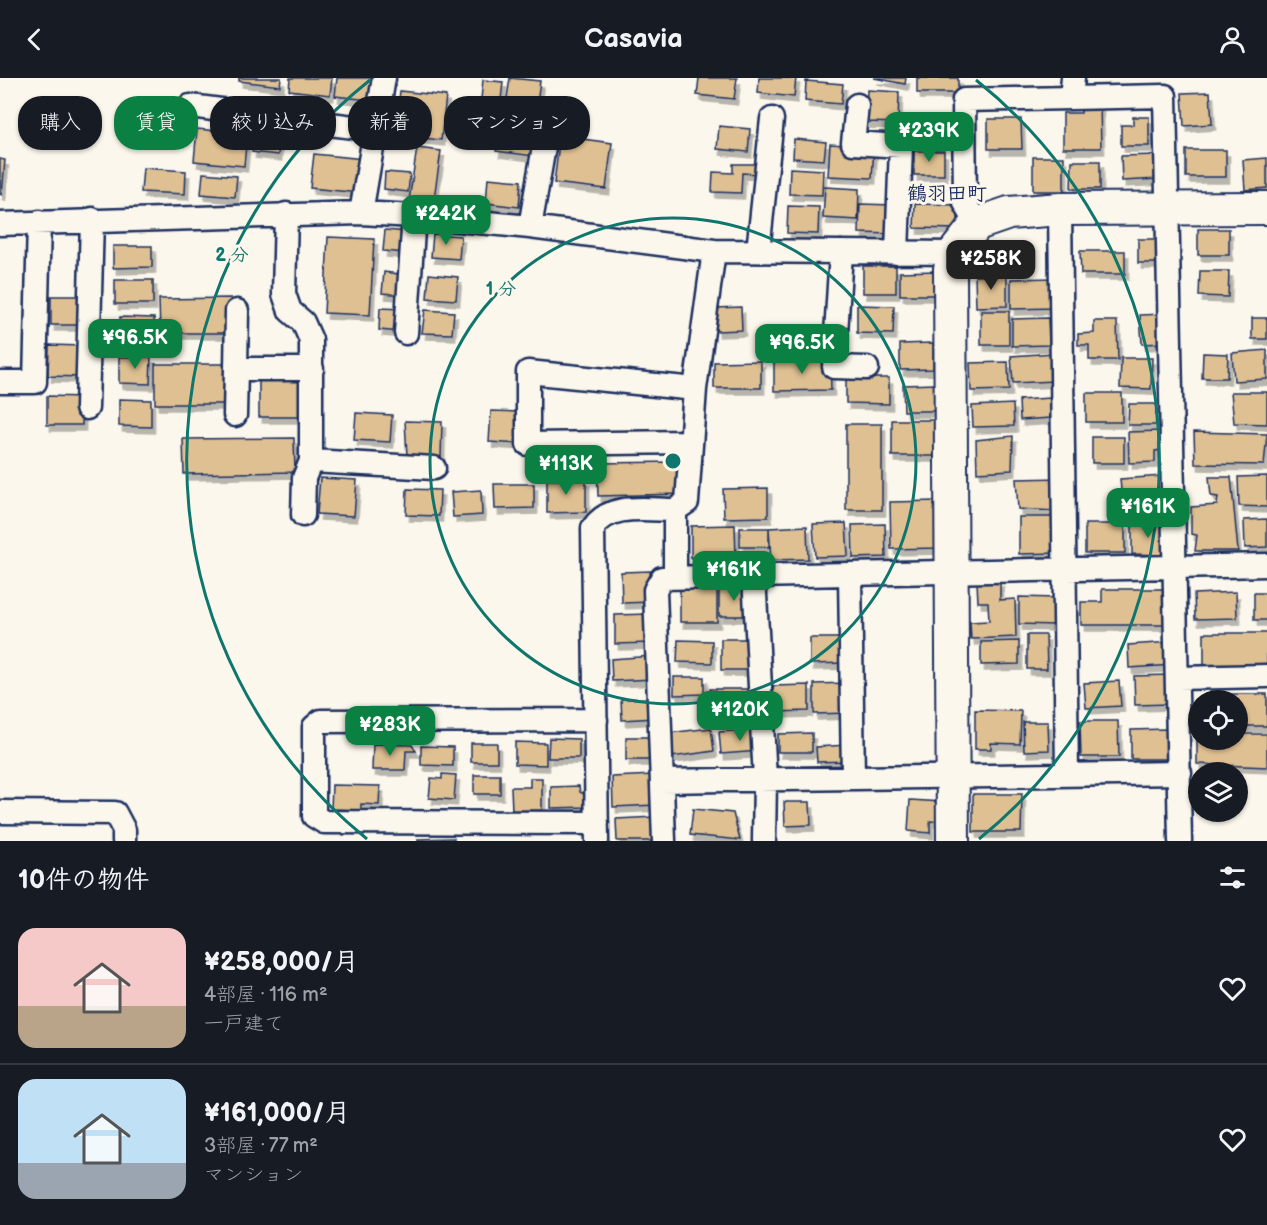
<!DOCTYPE html>
<html lang="ja">
<meta charset="utf-8">
<style>
:root{--surface:#171b24;--page:#20242c;--text:#f1f3f6;--muted:#9ea1a6;--line:#363941;--accent:#0b8043}
body{margin:0;font-family:"Balsamiq Sans","Klee One",sans-serif;background:var(--page);color:var(--text);height:100vh;display:flex;flex-direction:column;font-size:22px;white-space:nowrap}
*{box-sizing:border-box;margin:0}
p{font-size:20px;color:var(--muted)}
.icon{flex:none;width:33px;height:33px;fill:none;stroke:currentColor;stroke-width:2;stroke-linecap:round;stroke-linejoin:round}
.map{position:relative;height:763px;overflow:hidden}
.sheet{display:flex;flex-direction:column;background:var(--surface);flex:1}
.sheet>*{flex:none}
.hud{position:absolute;left:18px;top:18px;width:600px;height:54px;display:flex;gap:12px}
.tools{position:absolute;left:1188px;top:612px;display:grid;gap:12px}
.tools a{display:grid;place-items:center;width:60px;height:60px;border-radius:50%;background:var(--surface);box-shadow:0 2px 4px #0004;font-size:30px}
.price{position:absolute;translate:-50% -51px;padding:0 14px;border-radius:12px;background:var(--accent);color:#fff;font-size:20px;line-height:39px;filter:drop-shadow(0 2px 3px #0008)}
.price::after{content:'';position:absolute;left:50%;top:36px;width:18px;height:14px;margin-left:-9px;background:inherit;clip-path:polygon(0 0,100% 0,50% 100%)}
.price.active{background:#222;color:#fff}
ul{padding:0;list-style:none}
li{display:flex;align-items:center;gap:18px;height:150px;padding:0 18px}
li+li{border-top:2px solid var(--line)}
li span{display:grid;place-items:center;flex:none;width:168px;height:120px;border-radius:18px;color:#555}
li>.icon{margin-inline-start:auto}
span .icon{width:72px;height:72px;fill:#fffc;stroke-width:1}
li b{font-size:26px}
h2{display:flex;justify-content:space-between;align-items:center;height:72px;padding:0 18px;font-size:26px}
.pill{padding:0 21px;border-radius:24px;background:var(--surface);box-shadow:0 2px 4px #0004;font-size:21px;line-height:54px}
.pill.active{background:var(--accent);color:#fff}
header{display:flex;justify-content:space-between;align-items:center;height:78px;padding:0 18px;background:var(--surface);font-size:27px;font-weight:700}
.map>svg:first-child{display:block}
.building{fill:#dfc092;stroke:#1b2f5e;stroke-width:1.5;filter:url(#shadow)}
.lines{fill:none;stroke-linecap:round;stroke-linejoin:round}
.street-casing{stroke:#1b2f5e;stroke-width:27}
.secondary-casing{stroke:#1b2f5e;stroke-width:36}
.street{stroke:#fbf7ec;stroke-width:22}
.secondary{stroke:#fbf7ec;stroke-width:32}
.ring{fill:none;stroke:#0f766e;stroke-width:3}
.labels{text-anchor:middle;dominant-baseline:central;stroke-width:6;stroke-linejoin:round;paint-order:stroke}
.quarter-label{font-size:20px;font-weight:bold;fill:#1b2f5e;stroke:#fbf7ec}
.centre{fill:#0f766e;stroke:#fbf7ec;stroke-width:3}
.ring-label{font-size:18px;text-anchor:middle;font-weight:bold;fill:#0f766e;stroke:#fbf7ec;stroke-width:6;stroke-linejoin:round;paint-order:stroke}
</style>
<header><svg class="icon" aria-label="back" viewBox="0 0 24 24"><path d="M15 5l-7 7 7 7"/></svg>Casavia<svg class="icon" aria-label="person" viewBox="0 0 24 24"><circle cx="12" cy="8" r="4"/><path d="M4 21q1-7 8-7t8 7"/></svg></header>
<div class="map">
<svg width="1267" height="763" viewBox="0 0 1267 763">
<defs>
<filter id="shadow"><feDropShadow dx="3.5" dy="6" stdDeviation="0" flood-color="#0004"/></filter>
</defs>
<rect width="100%" height="100%" fill="#fbf7ec"/>
<filter id="ink" filterUnits="userSpaceOnUse"><feTurbulence type="fractalNoise" baseFrequency=".0167" numOctaves="2"/><feDisplacementMap in="SourceGraphic" scale="12" xChannelSelector="R" yChannelSelector="G"/><feConvolveMatrix kernelMatrix="1 2 1 2 8 2 1 2 1" color-interpolation-filters="sRGB"/></filter>
<g filter="url(#ink)">
<path class="building" d="M239,0H281L280,8L239,3Z
M290,0H332L330,17L289,12Z
M337,0H379L377,23L335,18Z
M510,0L540,3L537,25L507,20Z
M699,0H737L734,21L697,17Z
M759,0H796L794,19L758,15Z
M874,0H906L905,6Z
M917,0H958V15H917Z
M483,2L503,4L501,22L481,21Z
M806,3L843,6L841,26L805,23Z
M867,12L899,14L898,45L866,44Z
M400,13L446,18L441,62L395,57Z
M1210,14L1212,46L1184,48L1182,15Z
M1081,27H1100L1101,70H1063V35H1081Z
M454,33L495,38L493,59L452,54Z
M158,37L188,41L185,61L155,57Z
M1133,39H1149V68H1121V47H1133Z
M988,41H1021L1022,71H988Z
M499,47L537,52L534,78L496,73Z
M255,48L280,50L278,77L252,74Z
M719,48L750,51L748,74L717,71Z
M197,51L247,56L244,88L194,83Z
M560,58L612,65L606,111L554,105Z
M794,61L826,64L824,82L793,80Z
M830,66L874,69L872,100L828,98Z
M417,70L441,73L433,127L409,123Z
M1186,72H1226V99H1186Z
M914,73H944V97H914Z
M314,76L364,81L360,115L310,110Z
M1158,77L1159,101L1122,103L1121,78Z
M1033,79H1064V113H1033Z
M1267,80V110L1245,112L1243,82Z
M0,81L5,82L2,117L0,116Z
M1072,83H1100V111H1071Z
M733,86H758V96L742,95L741,115L712,114L713,94L733,95Z
M143,90L186,93L185,116L141,114Z
M790,90L823,92L822,117L789,116Z
M385,94L410,96L408,114L384,111Z
M203,95L237,98L235,119L201,116Z
M488,100L521,103L519,129L486,125Z
M825,109L859,111L858,142L823,140Z
M860,126L894,127L893,156L859,155Z
M915,126L958,127V151L914,150Z
M788,128L819,129L818,156L787,155Z
M1198,151H1229V177H1198Z
M385,152L409,154L407,175L383,173Z
M433,156L461,158L459,181L431,179Z
M328,159L374,161L370,237L324,235Z
M1138,161H1164V185H1138Z
M113,168H152V189L113,190Z
M1080,173H1125V196H1081Z
M863,188H896V215H863Z
M937,193L938,217H900V194Z
M1200,193H1229L1228,219L1199,218Z
M384,194L406,197L404,217L382,215Z
M429,196L458,199L456,222L427,220Z
M1007,197V228L976,229L975,198Z
M1055,200V230L1011,231V201Z
M115,202H153V226H115Z
M51,218H82V247H51Z
M231,220V255H160L159,221Z
M857,227L894,228L893,256L857,255Z
M741,229L742,252L716,253L715,230Z
M380,230L403,231L402,254L379,252Z
M425,232L454,234L452,256L422,255Z
M981,233H1009V267H981Z
M1165,236L1166,265L1142,266L1140,237Z
M120,239L154,240L155,268L120,267Z
M1048,240L1049,267L1012,268V241Z
M1252,240H1267V261H1252Z
M1094,243H1117L1118,282H1089V267H1078V256L1094,255Z
M933,265V291L900,292V266Z
M49,267L83,268L82,299L48,298Z
M1267,272V301L1234,303L1232,275Z
M1054,275L1055,303L1013,305L1011,278Z
M1203,275L1228,276L1227,300H1202Z
M119,279H151L150,306L119,305Z
M830,280L831,312L774,313V281Z
M1121,280H1152L1151,311L1120,310Z
M761,283V310H714V284Z
M1008,284L1009,312L971,313L970,285Z
M155,286H230V326H155Z
M846,300H889V326L846,325Z
M259,302H303V339H259Z
M937,306L938,333H904L903,307Z
M1231,314H1267V346L1234,345Z
M1086,315H1122V344H1086Z
M47,318L83,319L82,347H47Z
M1050,320L1051,340L1020,342L1019,322Z
M119,321L151,322V349L119,348Z
M1013,326L1014,348L973,349L972,328Z
M1129,326H1156V347H1128Z
M491,333L521,334L519,366L489,364Z
M356,335L392,337L390,364L354,362Z
M892,342H937V378H892Z
M405,343L442,344L441,379L407,378Z
M846,346H882V432H846Z
M1162,353V372L1155,373V384L1129,385L1128,354Z
M1194,354L1267,356L1264,387L1195,386Z
M1013,358L1012,392L977,394L976,362Z
M1092,359H1124V385H1092Z
M294,360L295,394L184,396L183,361Z
M678,384L679,416L598,418L597,385Z
M1163,398V431L1123,434L1120,401Z
M1267,398V429L1239,428L1238,399Z
M1209,399H1231L1238,473H1195L1197,457L1191,456V429L1217,427L1218,419L1211,418Z
M320,400L357,402L354,438L317,436Z
M1062,400L1056,433L1018,431L1016,401Z
M547,402H586V434L547,435Z
M494,406H534V430L495,431Z
M768,410V439L724,440L723,411Z
M407,411L440,412L439,438L406,437Z
M481,412L482,437L453,439L451,414Z
M938,423L939,470L891,471L890,424Z
M1019,439H1056V475L1019,476Z
M1267,441V469L1245,470L1244,442Z
M846,445L848,478L815,479L813,446Z
M1132,445L1166,447L1163,477L1132,476Z
M885,446L886,479L853,480L852,447Z
M1085,446H1125V475H1085Z
M735,447L736,480L691,481V448Z
M807,448L808,481L771,482L769,450Z
M740,450H769V469H740Z
M651,493L652,524L622,525L621,494Z
M1000,503V522L1015,521L1016,559L971,561L970,544L989,543L988,524H978L977,504Z
M680,510L717,511V544H680Z
M719,511H749V538H719Z
M1102,511H1170V547H1081V524H1102Z
M1236,514L1237,540L1195,541L1194,516Z
M1254,515H1267V542H1254Z
M1019,519L1056,520L1055,547L1019,546Z
M650,536L651,565L615,566V537Z
M1204,555H1267V587H1204Z
M1027,557H1046L1047,591H1027Z
M810,560H847V585L810,586Z
M721,561H751V592H721Z
M678,562L712,563V585L677,584Z
M1019,563V586L981,587V564Z
M1172,564L1173,587L1129,590L1128,567Z
M653,578L654,601L612,603L611,581Z
M1169,597L1170,626L1135,627L1134,598Z
M674,599H704V616L674,617Z
M1119,603L1121,628L1086,630L1084,605Z
M849,605L850,635L814,636V606Z
M809,607V633L773,634V608Z
M710,611H750V639H710Z
M1225,616H1267V648H1238V622H1225Z
M654,620L655,640L622,642L621,621Z
M975,632L1021,633L1020,666L991,665V671H975Z
M1080,643H1118L1119,679H1081Z
M1023,644H1048L1049,672L1024,673Z
M711,650L714,673L672,679L669,655Z
M758,651L760,673L721,676L719,654Z
M1167,651V681H1131V652Z
M812,655V674H778V656Z
M1197,655L1198,662H1238V656H1267V689L1197,686Z
M626,659H654V682H626Z
M549,660L579,661V680H548Z
M515,664L546,665V687L515,686Z
M471,665H497V684H471Z
M373,666L412,667L416,673H406L405,692H372Z
M847,667L848,683L817,684L816,669Z
M421,668L453,669V688L421,687Z
M442,696L456,697L454,722L429,720L431,700L442,701Z
M474,697H500V716H474Z
M654,697L656,727L613,729L612,699Z
M530,700H542V732L512,733L511,709H530Z
M332,707L380,708L379,727L361,726V732L331,731Z
M579,708L580,714L586,717L587,729L551,730V709Z
M973,716H1022L1021,754H973Z
M910,722L943,724L942,744L930,743V755L908,753Z
M784,724H810L811,747L785,748Z
M693,731L733,735L740,762L690,757Z
M655,739L656,763H617L616,741Z
M454,760V763H418V761Z"/>
<g class="lines">
<defs>
<path id="street" d="M1071,20L1165,18L1180,763
M857,27L853,65L901,68L897,175
M190,28L377,52
M1060,131L1067,696
M361,135L384,0
M286,136L284,216L290,233L303,244L311,262V383L434,390
M0,146L361,135L414,138L530,149L714,173L954,175
M977,146L965,125L964,22L1071,20L1073,0
M530,149L549,40
M758,173L772,41
M841,174L834,289L867,290
M406,255L414,138
M236,291L237,233
M0,304H35L39,144
M87,330L92,141
M235,337L236,291H312
M690,364L528,366V294L695,311
M675,432L687,424L695,311L714,173
M303,437L304,400L311,383
M850,497L853,699
M754,498L765,701L764,763
M1178,600L1267,598
M596,642L321,643L314,649V738L324,744L597,745
M663,703L1180,695
M0,734L115,735L124,752V763
M597,763L593,450C610,424 647,432 675,432V499
M664,763L655,512L662,500L1267,487"/>
<path id="secondary" d="M953,763L950,191L954,175L977,146L1009,135L1060,131L1267,130"/>
</defs>
<use href="#street" class="street-casing"/>
<use href="#secondary" class="secondary-casing"/>
<use href="#street" class="street"/>
<use href="#secondary" class="secondary"/>
</g>
</g>
<g class="ring">
<circle cx="673" cy="383" r="243"/>
<path d="M367 761A487 487 0 0 1 370 2M976 2A487 487 0 0 1 979 761"/>
</g>
<g class="labels">
<g class="quarter-label">
<text x="947" y="116">鶴羽田町</text>
</g>
</g>
<circle cx="673" cy="383" r="9" class="centre"/>
<g class="ring-label">
<text x="232" y="183">2 分</text>
<text x="501" y="217">1 分</text>
</g>
</svg>
<div class="tools">
<a><svg class="icon" aria-label="locate" viewBox="0 0 24 24"><circle cx="12" cy="12" r="6"/><path d="M12 2v4M12 18v4M2 12h4M18 12h4"/></svg></a>
<a><svg class="icon" aria-label="layers" viewBox="0 0 24 24"><path d="M12 4l9 5-9 5-9-5zM3 14l9 5 9-5"/></svg></a>
</div>
<b class="price" style="left:929px;top:85px">¥239K</b>
<b class="price" style="left:446px;top:168px">¥242K</b>
<b class="price active" style="left:991px;top:213px">¥258K</b>
<b class="price" style="left:135px;top:292px">¥96.5K</b>
<b class="price" style="left:802px;top:297px">¥96.5K</b>
<b class="price" style="left:566px;top:418px">¥113K</b>
<b class="price" style="left:1148px;top:461px">¥161K</b>
<b class="price" style="left:734px;top:524px">¥161K</b>
<b class="price" style="left:740px;top:664px">¥120K</b>
<b class="price" style="left:390px;top:679px">¥283K</b>
<div class="hud">
<a class="pill">購入</a>
<a class="pill active">賃貸</a>
<a class="pill">絞り込み</a>
<a class="pill">新着</a>
<a class="pill">マンション</a>
</div>
</div>
<section class="sheet">
<h2>10件の物件<svg class="icon" aria-label="filters" viewBox="0 0 24 24"><path d="M4 7h16M4 17h16"/><circle cx="9" cy="7" r="2"/><circle cx="15" cy="17" r="2"/></svg></h2>
<ul>
<li><span style="background:linear-gradient(#f6c9c9 65%,#b9a48a 0)"><svg class="icon" aria-label="home" viewBox="0 0 24 24"><path d="M3 11l9-7 9 7M6 9v11h12V9"/></svg></span><div><b>¥258,000/月</b><p>4部屋 · 116 m²</p><p>一戸建て</p></div><svg class="icon" aria-label="heart" viewBox="0 0 24 24"><path d="M12 20l-8-8c-3-5 5-10 8-4 3-6 11-1 8 4z"/></svg></li>
<li><span style="background:linear-gradient(#bfe0f5 70%,#9aa5b1 0)"><svg class="icon" aria-label="home" viewBox="0 0 24 24"><path d="M3 11l9-7 9 7M6 9v11h12V9"/></svg></span><div><b>¥161,000/月</b><p>3部屋 · 77 m²</p><p>マンション</p></div><svg class="icon" aria-label="heart" viewBox="0 0 24 24"><path d="M12 20l-8-8c-3-5 5-10 8-4 3-6 11-1 8 4z"/></svg></li>
</ul>
</section>
